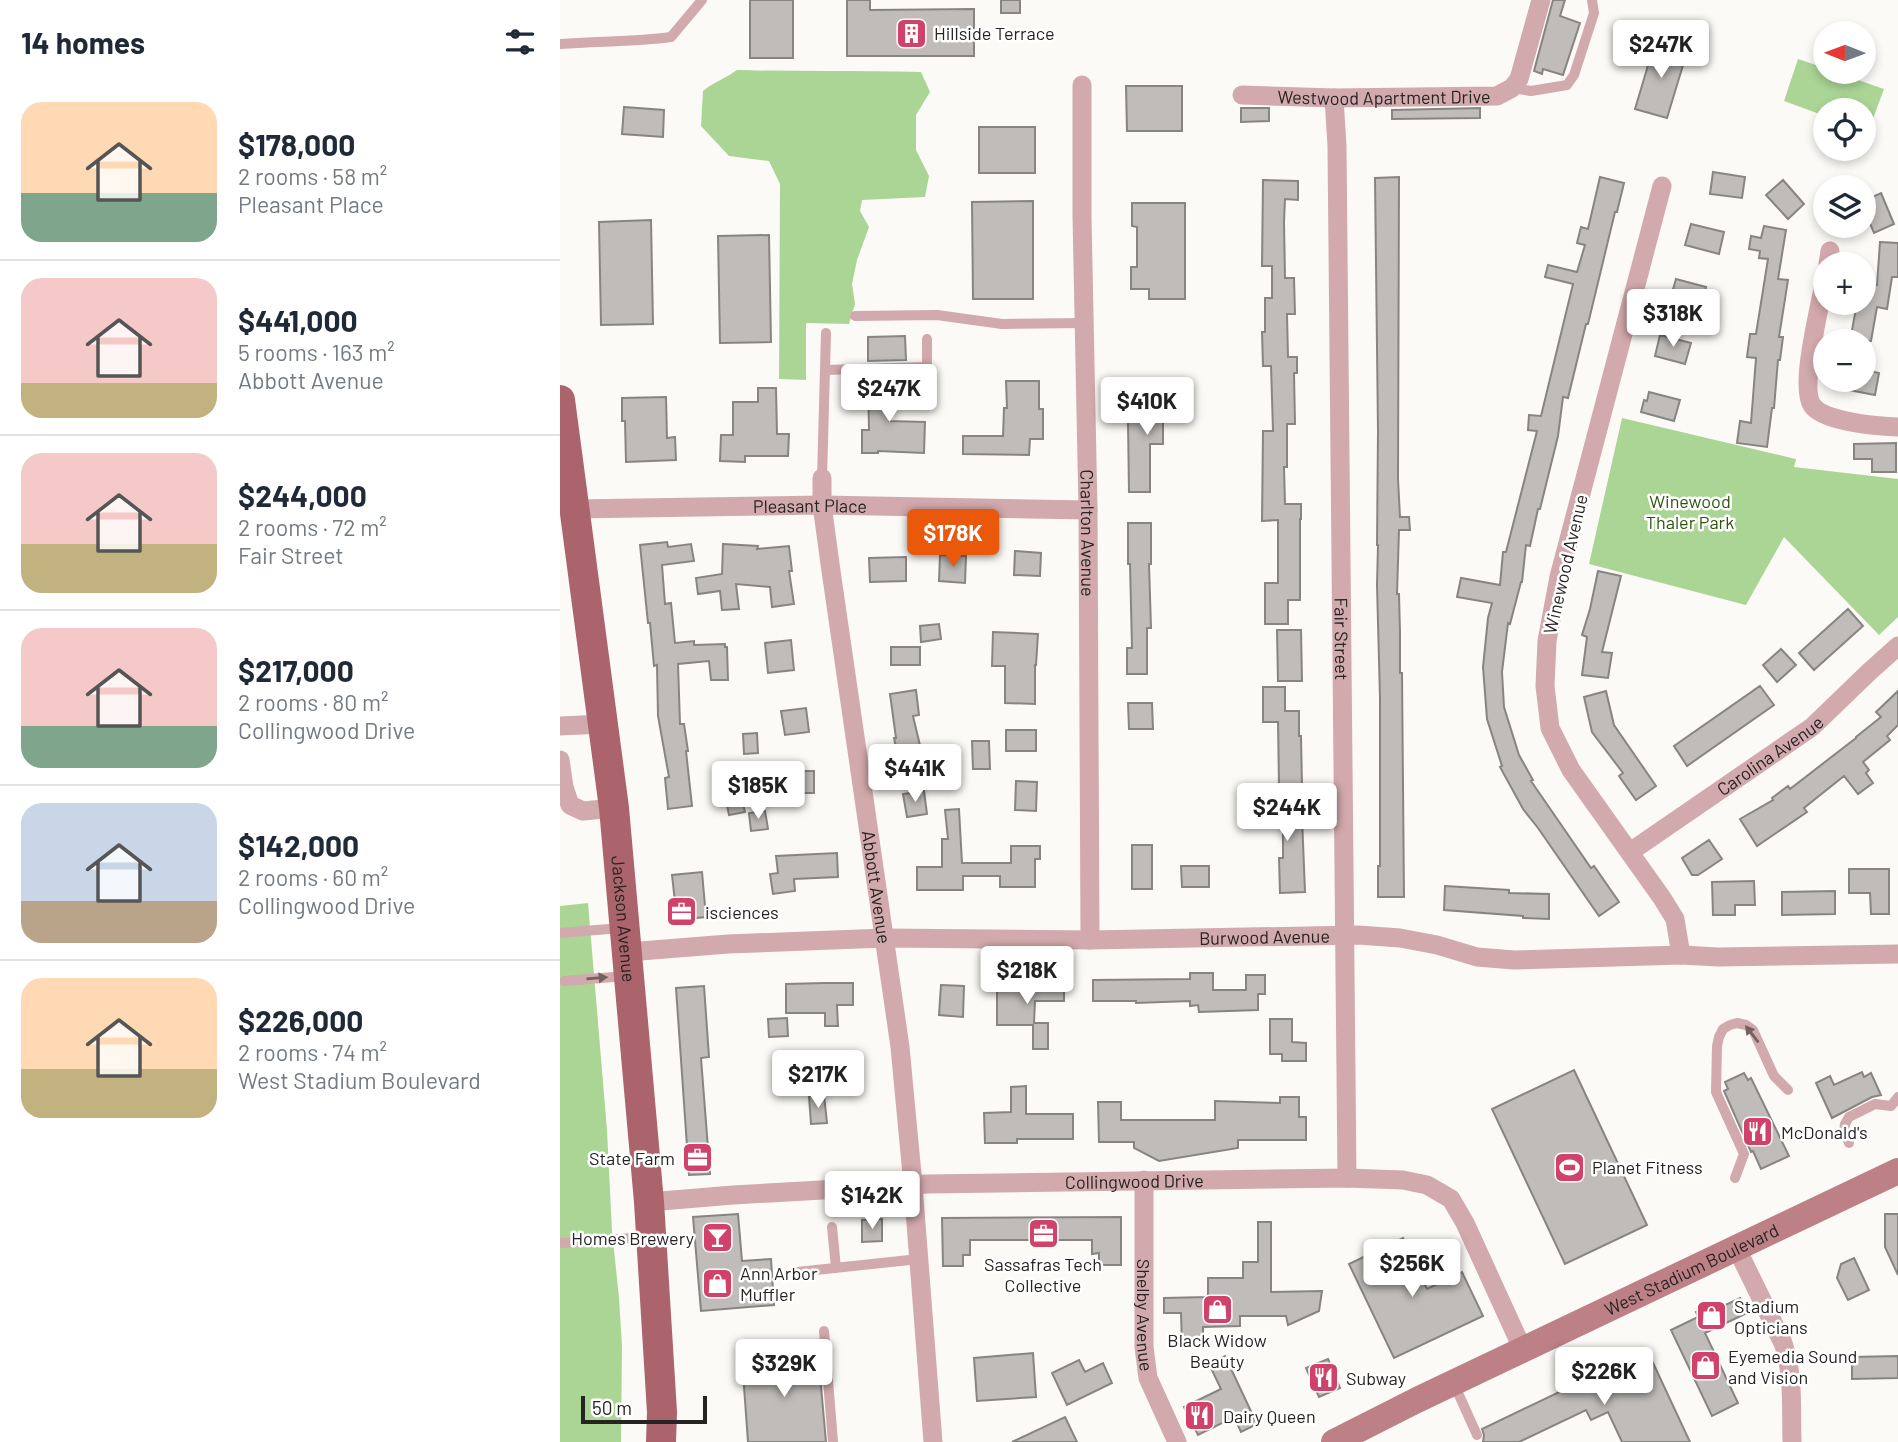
<!DOCTYPE html>
<meta charset="utf-8">
<style>
:root{--surface:#fff;--page:#f6f6f7;--text:#1f2937;--muted:#747a83;--line:#e0e1e3;--accent:#ea580c}
body{margin:0;font-family:Barlow,sans-serif;background:var(--page);color:var(--text);height:100vh;display:flex;flex-direction:column;font-size:26px;white-space:nowrap}
*{box-sizing:border-box;margin:0}
p{font-size:23px;color:var(--muted)}
.icon{flex:none;width:38px;height:38px;fill:none;stroke:currentColor;stroke-width:2;stroke-linecap:round;stroke-linejoin:round}
.map{position:relative;flex:1;overflow:hidden}
.sheet{display:flex;flex-direction:column;background:var(--surface);width:560px}
.sheet>*{flex:none}
.needle{width:46px;rotate:271deg}
.tools{position:absolute;left:1253px;top:21px;display:grid;gap:14px}
.tools a{display:grid;place-items:center;width:63px;height:63px;border-radius:50%;background:var(--surface);box-shadow:0 4px 10px #0003;font-size:35px}
.scale{position:absolute;left:21px;bottom:18px;width:126px;box-sizing:border-box;padding-left:7px;border:4px solid #252422;border-top:0;font-size:19px;line-height:24px;white-space:nowrap;color:#252422;-webkit-text-stroke:5px #fff;paint-order:stroke}
.price{position:absolute;translate:-50% -60px;padding:0 16px;border-radius:7px;background:#fff;color:#222;font-size:23px;line-height:46px;filter:drop-shadow(0 2px 4px #0008)}
.price::after{content:'';position:absolute;left:50%;top:42px;width:21px;height:16px;margin-left:-10px;background:inherit;clip-path:polygon(0 0,100% 0,50% 100%)}
.price.current{background:var(--accent);color:#fff}
ul{padding:0;list-style:none}
li{display:flex;align-items:center;gap:21px;height:175px;padding:0 21px}
li+li{border-top:2px solid var(--line)}
li span{display:grid;place-items:center;flex:none;width:196px;height:140px;border-radius:21px;color:#555}
li>.icon{margin-inline-start:auto}
span .icon{width:84px;height:84px;fill:#fffc;stroke-width:1}
li b{font-size:30px}
h2{display:flex;justify-content:space-between;align-items:center;height:84px;padding:0 21px;font-size:30px}
main{display:flex;flex:1;min-height:0}
.map>svg:first-child{display:block}
.green{fill:#aad595}
.building{fill:#bfbcb9;stroke:#878582;stroke-width:2}
.lines{fill:none;stroke-linecap:round;stroke-linejoin:round}
.service{stroke:#d2a9ac;stroke-width:10}
.minor{stroke:#d2a9ac;stroke-width:19}
.secondary{stroke:#bc8086;stroke-width:26}
.primary{stroke:#ab636c;stroke-width:30}
.oneway{fill:#736060}
.labels{text-anchor:middle;dominant-baseline:central;stroke-width:5;stroke-linejoin:round;paint-order:stroke}
.poi-label{font-size:18px;fill:#252422;stroke:#fff;text-anchor:start}
.street-label{font-size:18px;fill:#252422;stroke:#fff}
.park-label{font-size:18px;fill:#2b560b;stroke:#fff}
</style>
<main>
<section class="sheet">
<h2>14 homes<svg class="icon" aria-label="filters" viewBox="0 0 24 24"><path d="M4 7h16M4 17h16"/><circle cx="9" cy="7" r="2"/><circle cx="15" cy="17" r="2"/></svg></h2>
<ul>
<li><span style="background:linear-gradient(#ffd9b3 65%,#7fa58c 0)"><svg class="icon" aria-label="home" viewBox="0 0 24 24"><path d="M3 11l9-7 9 7M6 9v11h12V9"/></svg></span><div><b>$178,000</b><p>2 rooms · 58 m²</p><p>Pleasant Place</p></div></li>
<li><span style="background:linear-gradient(#f6c9c9 75%,#c2b280 0)"><svg class="icon" aria-label="home" viewBox="0 0 24 24"><path d="M3 11l9-7 9 7M6 9v11h12V9"/></svg></span><div><b>$441,000</b><p>5 rooms · 163 m²</p><p>Abbott Avenue</p></div></li>
<li><span style="background:linear-gradient(#f6c9c9 65%,#c2b280 0)"><svg class="icon" aria-label="home" viewBox="0 0 24 24"><path d="M3 11l9-7 9 7M6 9v11h12V9"/></svg></span><div><b>$244,000</b><p>2 rooms · 72 m²</p><p>Fair Street</p></div></li>
<li><span style="background:linear-gradient(#f6c9c9 70%,#7fa58c 0)"><svg class="icon" aria-label="home" viewBox="0 0 24 24"><path d="M3 11l9-7 9 7M6 9v11h12V9"/></svg></span><div><b>$217,000</b><p>2 rooms · 80 m²</p><p>Collingwood Drive</p></div></li>
<li><span style="background:linear-gradient(#c9d6e8 70%,#b9a48a 0)"><svg class="icon" aria-label="home" viewBox="0 0 24 24"><path d="M3 11l9-7 9 7M6 9v11h12V9"/></svg></span><div><b>$142,000</b><p>2 rooms · 60 m²</p><p>Collingwood Drive</p></div></li>
<li><span style="background:linear-gradient(#ffd9b3 65%,#c2b280 0)"><svg class="icon" aria-label="home" viewBox="0 0 24 24"><path d="M3 11l9-7 9 7M6 9v11h12V9"/></svg></span><div><b>$226,000</b><p>2 rooms · 74 m²</p><p>West Stadium Boulevard</p></div></li>
</ul>
</section>
<div class="map">
<svg width="1338" height="1442" viewBox="0 0 1338 1442">
<rect width="100%" height="100%" fill="#fcfaf6"/>
<path class="green" d="M1238,59L1265,68V72H1275L1324,89L1308,132L1304,131V110H1265V116L1224,101Z
M177,70C239,72 300,70 361,72L370,92L356,115V150L369,176L365,197L302,200L300,211L309,227L297,260L292,284L295,304L289,324L246,323V380L219,379L220,184L209,161L169,156L141,126L143,91C154,82 166,78 177,70Z
M1062,418L1236,459L1234,467L1338,479V617L1319,635L1224,537L1186,605L1029,564Z
M28,903L47,1130L52,1231L59,1298L62,1346L61,1442H0V906Z"/>
<path class="building" d="M190,0H233V58H190Z
M287,0H310V10L414,9V56H287Z
M441,0H460V13H441Z
M993,0H1005L1000,16L1020,23L1003,75L983,69L982,74L974,71Z
M1095,42L1127,52L1107,118L1075,109Z
M566,86H622V131H567Z
M64,107L104,110L103,137L62,134Z
M681,108H709V121L681,122Z
M920,108V118L832,119V110Z
M419,127H475V173H419Z
M1153,172L1185,177L1182,198L1150,194Z
M839,177L838,479L840,517H849L850,530H839L837,594H839L840,632V673H842L844,897H818V866H820V698L817,585L818,545H817L818,431L815,178Z
M1040,177L1064,183L1057,212H1055L1028,324H1026L1008,398L1003,397L998,436L980,509H978L970,546L966,545L962,582H961L950,624L948,623L942,672L944,707L959,755L973,780L971,781L1031,868L1034,866L1059,902L1039,916L978,828L963,809L940,767L942,766L927,719L923,667L928,618L932,603L897,597L901,578L940,585L943,552H946L977,431L968,430L969,415L981,416L1013,284L985,277L988,265L1017,272L1025,245L1017,243L1021,227L1028,229Z
M703,180L738,181V200L725,199L724,222L725,278H734L735,314H727L728,357H737V373H734L735,424H727V467H724L725,504H741V519H740V600H728V624H705V583H718V520L702,521L703,431H713L711,366H703L702,332H705V298H712V266H702Z
M1223,180L1244,204L1228,219L1206,195Z
M1321,193L1334,224L1314,233L1304,209V201Z
M473,201V299H413L412,202Z
M572,203H625V299H589V289H571V267H577V227L572,226Z
M91,220L93,324L41,325L39,222Z
M1131,224L1164,232L1159,254L1125,245Z
M1204,226L1226,230L1218,279L1228,280L1219,337H1223L1220,360H1218L1214,408H1212L1207,447L1177,443L1180,421L1191,423L1196,358L1187,357L1190,334H1196L1208,259L1199,258L1200,251L1189,249L1191,236L1201,238Z
M209,235L211,342L160,343L158,236Z
M1320,242L1338,243V277H1332L1327,309L1317,307L1311,341H1290L1297,303H1304V283L1317,285Z
M1116,279L1146,287L1141,308L1110,300Z
M1100,335L1131,343L1125,364L1095,356Z
M345,336L346,360L308,361V337Z
M1304,370L1319,373L1315,395L1268,386V380H1304Z
M308,376H329V421L365,422L364,453L318,451V453H302V430H309Z
M446,381H479V409H483V439H470L469,455L403,454V436H443L444,408H447Z
M198,388H216L217,434H229L228,456H185V462L160,461L161,435H173V402H198Z
M611,390L612,414L603,415V444H590V492H569L568,422H582V391Z
M1089,392L1120,400L1114,421L1081,412L1084,400L1087,401Z
M106,397L107,438L115,437L116,460L66,462L65,421H62V398Z
M1336,443V472H1312V459H1294V444Z
M568,523H591V564H589L591,628H587V674H567V648H572L570,564H568Z
M107,542L108,547L131,544L134,561L102,565L105,604L111,603L115,643L134,641V645L165,644V647H167L168,680H151L149,661L118,664L120,724H124L128,751H126L132,806L108,809L105,778L109,777L98,716L97,665L94,666L90,623H88L80,545Z
M163,544L198,546L197,549L229,546L232,571H229L234,604L212,607L210,587L176,584L179,609L162,610L160,591L138,594L136,578L162,574Z
M455,551L481,553L480,576L454,575Z
M380,555L406,556L405,583L379,581Z
M346,557V581L310,582L309,558Z
M1038,571L1061,576L1042,652L1052,653L1048,678L1022,675L1027,637L1022,635L1030,609Z
M1288,609L1303,626L1254,670L1239,653Z
M379,624L381,639L361,642L360,626Z
M717,630H741L742,681H718Z
M433,632L478,634L476,665H475V704L445,703V666H432Z
M231,640L234,670L208,673L205,643Z
M331,647H360V665H331Z
M1221,649L1236,665L1217,682L1203,665Z
M1200,686L1214,705L1127,766L1114,746Z
M703,687H725V711H739V736H741L742,786H719L718,722H703Z
M356,690L359,715L353,716L363,758L339,763L334,738H336L330,694Z
M1046,691L1054,725L1096,786L1076,800L1059,776L1063,773L1032,732L1024,697Z
M1338,691V725L1327,736L1330,740L1303,762L1309,770L1306,773L1313,783L1298,794L1284,776L1244,808L1247,812L1197,846L1180,819L1213,800L1212,798L1228,786L1230,789L1296,738V737L1321,717L1316,712Z
M568,703H592L593,729H569Z
M246,708L249,732L225,735L221,711Z
M446,730H476V751H446Z
M197,733L198,753L184,754L183,734Z
M412,741H429L430,769H413Z
M224,771H254V793H225Z
M456,781L477,782L476,811L455,810Z
M364,791L367,814L347,817L343,794Z
M180,792L185,812L169,815L165,795Z
M705,793H727V817H742L745,892L720,893L719,858H723V828H705Z
M399,809L402,863H451V846H480V859H475V887H440V876H403V890H357V867H382V839H388L385,810Z
M205,811L208,829L191,831L189,813Z
M1149,840L1162,859L1138,875H1132L1122,858Z
M572,845H592V889H572Z
M277,853L278,877L234,879L235,891L213,894L210,874L218,873L216,856Z
M621,866H649V887H622Z
M1289,869H1329V914H1311L1310,893H1289Z
M142,872L146,917L117,920L112,875Z
M1194,881L1195,905H1175V915H1153L1152,882Z
M885,886L949,890V893L989,894V919L963,918V916L884,910Z
M1275,891V914L1222,915V892Z
M630,973H653V990H686V975H705V994H698V1010L639,1012L638,1005L630,1006V1001L576,1003V1001H533V980L630,979Z
M482,981H504V1001H475L474,1023H488V1049H473V1025H437V983H482Z
M265,983H293V1005H277L278,1026H265V1013H226V984Z
M381,985L404,986L403,1017L379,1015Z
M144,986L149,1057L141,1058L150,1174L129,1175L116,988Z
M227,1018L228,1036L209,1037L208,1019Z
M710,1019H732V1042L746,1043V1061H722V1054H710Z
M1014,1070L1087,1225L1005,1264L932,1109Z
M1302,1072L1304,1077L1311,1073L1321,1095L1312,1097L1272,1118L1256,1083L1270,1076L1274,1085Z
M1184,1073L1188,1080L1191,1078L1229,1156L1201,1169L1193,1151L1191,1152L1164,1091L1168,1089L1165,1082Z
M466,1086V1114H513V1139H457V1143H425L424,1113L451,1112V1087Z
M264,1095L267,1123L251,1124L249,1096Z
M720,1097H739V1117H746V1140H678V1148L599,1161L574,1148V1142H539L538,1102H561V1120H655V1101L720,1103Z
M178,1214L182,1261L211,1259L214,1305L141,1311L133,1217Z
M1325,1214H1338V1275L1325,1247Z
M561,1217V1265H539V1253L532,1254V1240H410V1255H403V1266H383L382,1218Z
M322,1219V1241L302,1242V1220Z
M698,1222H711V1292L762,1291L759,1311L728,1325L726,1316H680V1326L643,1327V1346H622L621,1313H604V1298L648,1297V1278H683V1262H698Z
M843,1238L867,1289L902,1272L923,1316L834,1358L789,1264Z
M1294,1258L1309,1290L1288,1300L1277,1278L1281,1264Z
M1180,1298L1187,1313L1145,1333L1178,1403L1152,1416L1111,1330L1138,1317L1136,1312L1154,1303L1157,1309Z
M1087,1350L1130,1442H1062L1048,1412L1031,1420L1026,1410L959,1442H923L924,1435L922,1429Z
M258,1353L266,1442H188L182,1359Z
M473,1353L476,1397L417,1401L414,1358Z
M665,1356L697,1424L681,1432L674,1417L638,1435L624,1407L661,1389L649,1364Z
M1338,1356V1378L1292,1379V1357Z
M768,1359L780,1388L759,1397L746,1368Z
M519,1360L525,1372L543,1363L552,1383L507,1405L492,1373Z
M505,1417L517,1442H452Z"/>
<g class="lines">
<path class="service" d="M0,44C37,41 75,42 111,37L142,0
M952,88L971,91L1007,85L1014,75L1034,13L1032,0
M295,316L377,315L442,324L525,323
M265,370L367,367V339
M262,478L266,333
M0,933L61,928
M4,981L66,976
M1289,1143L1284,1131L1285,1124L1289,1117L1315,1104L1331,1106L1338,1097
M1175,1178L1184,1154L1156,1092L1157,1046L1159,1037L1163,1029L1170,1025L1177,1023L1186,1025L1193,1030L1214,1076L1228,1090
M272,1227L276,1268
M0,1243L88,1237
M237,1272L359,1259
M264,1331L273,1442
M894,1384L917,1435"/>
<g class="minor">
<path id="s1" d="M522,85V216L528,510L530,940"/>
<path id="s2" d="M682,95L774,98L937,96L952,88L959,79L981,0"/>
<path id="s3" d="M774,98L777,146L787,1178"/>
<path d="M1102,186L999,577L987,641L985,686L990,728L1011,770L1102,898L1115,919L1121,955"/>
<path d="M1268,264L1270,251"/>
<path d="M1265,278C1261,303 1239,386 1252,405C1263,422 1318,426 1338,427"/>
<path id="s4" d="M262,478V505L271,571L340,1047L353,1185L373,1442"/>
<path id="s5" d="M14,509L262,505L528,510"/>
<path d="M0,726L44,724"/>
<path d="M0,760L4,787L10,805L23,811L54,808"/>
<path id="s6" d="M1070,852L1252,727L1309,672L1338,646"/>
<path id="s7" d="M68,952L168,944L325,938L530,940L798,935L840,938L877,945L917,957L954,960L1121,955L1158,957L1338,954"/>
<path id="s8" d="M584,1180V1347L588,1378L617,1442"/>
<path id="s9" d="M89,1202L173,1195L368,1184L787,1178L843,1180L867,1185L891,1199L905,1223L963,1350"/>
<path d="M1177,1249L1223,1343C1234,1375 1231,1409 1232,1442"/>
</g>
<path class="secondary" id="s10" d="M774,1442L857,1400L1338,1171"/>
<path class="primary" id="s11" d="M0,400L54,808L89,1202L102,1412L101,1442"/>
</g>
<defs><path id="oneway-solid" d="M-6-.8H1V-3.2L6.5 0L1 3.2V.8H-6Z" transform="scale(1.75)"/></defs>
<g class="oneway">
<use href="#oneway-solid" transform="translate(37 978) rotate(-5)"/>
<use href="#oneway-solid" transform="translate(1192 1034) rotate(-128)"/>
</g>
<defs>
<symbol id="building-square" viewBox="-11 -11 22 22"><rect x="-9" y="-9" width="18" height="18" rx="4" fill="#d1426a" stroke="#fff"/><path d="M-4-6H4V6H1V3H-1V6H-4ZM-2.5-4.3h1.7v1.8h-1.7ZM.8-4.3h1.7v1.8H.8ZM-2.5-1h1.7V.8h-1.7ZM.8-1h1.7V.8H.8Z" fill="#fff"/></symbol>
<symbol id="office-square" viewBox="-11 -11 22 22"><rect x="-9" y="-9" width="18" height="18" rx="4" fill="#d1426a" stroke="#fff"/><path d="M-6-3h4V-5.5h4V-3h4V5H-6ZM-1-4.5V-3h2v-1.5ZM-6 0V1H6V0Z" fill="#fff"/></symbol>
<symbol id="restaurant-square" viewBox="-11 -11 22 22"><rect x="-9" y="-9" width="18" height="18" rx="4" fill="#d1426a" stroke="#fff"/><path d="M-5-6h1v4h1v-4h1v4h1v-4h1v5L-1.5 .5V6h-2V.5L-5-1ZM5-6V6H3V1.5H1.5Q1.5-4 5-6Z" fill="#fff"/></symbol>
<symbol id="stadium-square" viewBox="-11 -11 22 22"><rect x="-9" y="-9" width="18" height="18" rx="4" fill="#d1426a" stroke="#fff"/><path d="M0-5a6.5 5 0 1 0 0 10a6.5 5 0 1 0 0-10ZM-3.5-1.8h7v3.6h-7Z" fill="#fff"/></symbol>
<symbol id="bar-square" viewBox="-11 -11 22 22"><rect x="-9" y="-9" width="18" height="18" rx="4" fill="#d1426a" stroke="#fff"/><path d="M-6-5H6L.8 .8V4.5H3.5V6h-7V4.5H-.8V.8Z" fill="#fff"/></symbol>
<symbol id="shop-square" viewBox="-11 -11 22 22"><rect x="-9" y="-9" width="18" height="18" rx="4" fill="#d1426a" stroke="#fff"/><path d="M-5-2.5h2.3a2.7 3.5 0 0 1 5.4 0H5L5.5 6h-11ZM-1.5-2.5h3a1.5 2.3 0 0 0-3 0Z" fill="#fff"/></symbol>
</defs>
<g fill-rule="evenodd">
<use href="#building-square" x="334" y="16" width="35" height="35"/>
<use href="#office-square" x="104" y="894" width="35" height="35"/>
<use href="#restaurant-square" x="1180" y="1114" width="35" height="35"/>
<use href="#office-square" x="120" y="1140" width="35" height="35"/>
<use href="#stadium-square" x="992" y="1150" width="35" height="35"/>
<use href="#office-square" x="466" y="1216" width="35" height="35"/>
<use href="#bar-square" x="140" y="1220" width="35" height="35"/>
<use href="#shop-square" x="140" y="1266" width="35" height="35"/>
<use href="#shop-square" x="640" y="1292" width="35" height="35"/>
<use href="#shop-square" x="1134" y="1298" width="35" height="35"/>
<use href="#shop-square" x="1128" y="1348" width="35" height="35"/>
<use href="#restaurant-square" x="746" y="1360" width="35" height="35"/>
<use href="#restaurant-square" x="622" y="1398" width="35" height="35"/>
</g>
<g class="labels">
<g class="poi-label">
<text x="374" y="33">Hillside Terrace</text>
<text x="145" y="912">isciences</text>
<text x="1221" y="1132">McDonald's</text>
<text x="115" y="1158" text-anchor="end">State Farm</text>
<text x="1032" y="1167">Planet Fitness</text>
<text x="134" y="1238" text-anchor="end">Homes Brewery</text>
<text x="483" y="1264" text-anchor="middle">Sassafras Tech<tspan x="483" dy="21">Collective</tspan></text>
<text x="180" y="1273">Ann Arbor<tspan x="180" dy="21">Muffler</tspan></text>
<text x="1174" y="1306">Stadium<tspan x="1174" dy="21">Opticians</tspan></text>
<text x="657" y="1340" text-anchor="middle">Black Widow<tspan x="657" dy="21">Beauty</tspan></text>
<text x="1168" y="1356">Eyemedia Sound<tspan x="1168" dy="21">and Vision</tspan></text>
<text x="786" y="1378">Subway</text>
<text x="663" y="1416">Dairy Queen</text>
</g>
<g class="street-label">
<text stroke="none"><textPath href="#s2" startOffset="142">Westwood Apartment Drive</textPath></text>
<text stroke="none"><textPath href="#s5" startOffset="236">Pleasant Place</textPath></text>
<text stroke="none"><textPath href="#s1" startOffset="448">Charlton Avenue</textPath></text>
<text transform="translate(1005 564) rotate(-77)">Winewood Avenue</text>
<text stroke="none"><textPath href="#s3" startOffset="541">Fair Street</textPath></text>
<text stroke="none"><textPath href="#s6" startOffset="170">Carolina Avenue</textPath></text>
<text stroke="none"><textPath href="#s4" startOffset="413">Abbott Avenue</textPath></text>
<text stroke="none"><textPath href="#s11" startOffset="523">Jackson Avenue</textPath></text>
<text stroke="none"><textPath href="#s7" startOffset="637">Burwood Avenue</textPath></text>
<text stroke="none"><textPath href="#s9" startOffset="486">Collingwood Drive</textPath></text>
<text stroke="none"><textPath href="#s10" startOffset="397">West Stadium Boulevard</textPath></text>
<text stroke="none"><textPath href="#s8" startOffset="135">Shelby Avenue</textPath></text>
</g>
<g class="park-label">
<text x="1130" y="501">Winewood<tspan x="1130" dy="21">Thaler Park</tspan></text>
</g>
</g>
</svg>
<div class="tools">
<a><svg class="needle" viewBox="-14 -14 28 28"><path d="M0-13l5 13h-10z" fill="#e53935"/><path d="M0 13l5-13h-10z" fill="#747a83"/></svg></a>
<a><svg class="icon" aria-label="locate" viewBox="0 0 24 24"><circle cx="12" cy="12" r="6"/><path d="M12 2v4M12 18v4M2 12h4M18 12h4"/></svg></a>
<a><svg class="icon" aria-label="layers" viewBox="0 0 24 24"><path d="M12 4l9 5-9 5-9-5zM3 14l9 5 9-5"/></svg></a>
<a>+</a>
<a>−</a>
</div>
<div class="scale">50 m</div>
<b class="price" style="left:1101px;top:80px">$247K</b>
<b class="price" style="left:1113px;top:349px">$318K</b>
<b class="price" style="left:329px;top:424px">$247K</b>
<b class="price" style="left:587px;top:437px">$410K</b>
<b class="price current" style="left:393px;top:569px">$178K</b>
<b class="price" style="left:355px;top:804px">$441K</b>
<b class="price" style="left:198px;top:821px">$185K</b>
<b class="price" style="left:727px;top:843px">$244K</b>
<b class="price" style="left:467px;top:1006px">$218K</b>
<b class="price" style="left:258px;top:1110px">$217K</b>
<b class="price" style="left:312px;top:1231px">$142K</b>
<b class="price" style="left:852px;top:1299px">$256K</b>
<b class="price" style="left:224px;top:1399px">$329K</b>
<b class="price" style="left:1044px;top:1407px">$226K</b>
</div>
</main>
